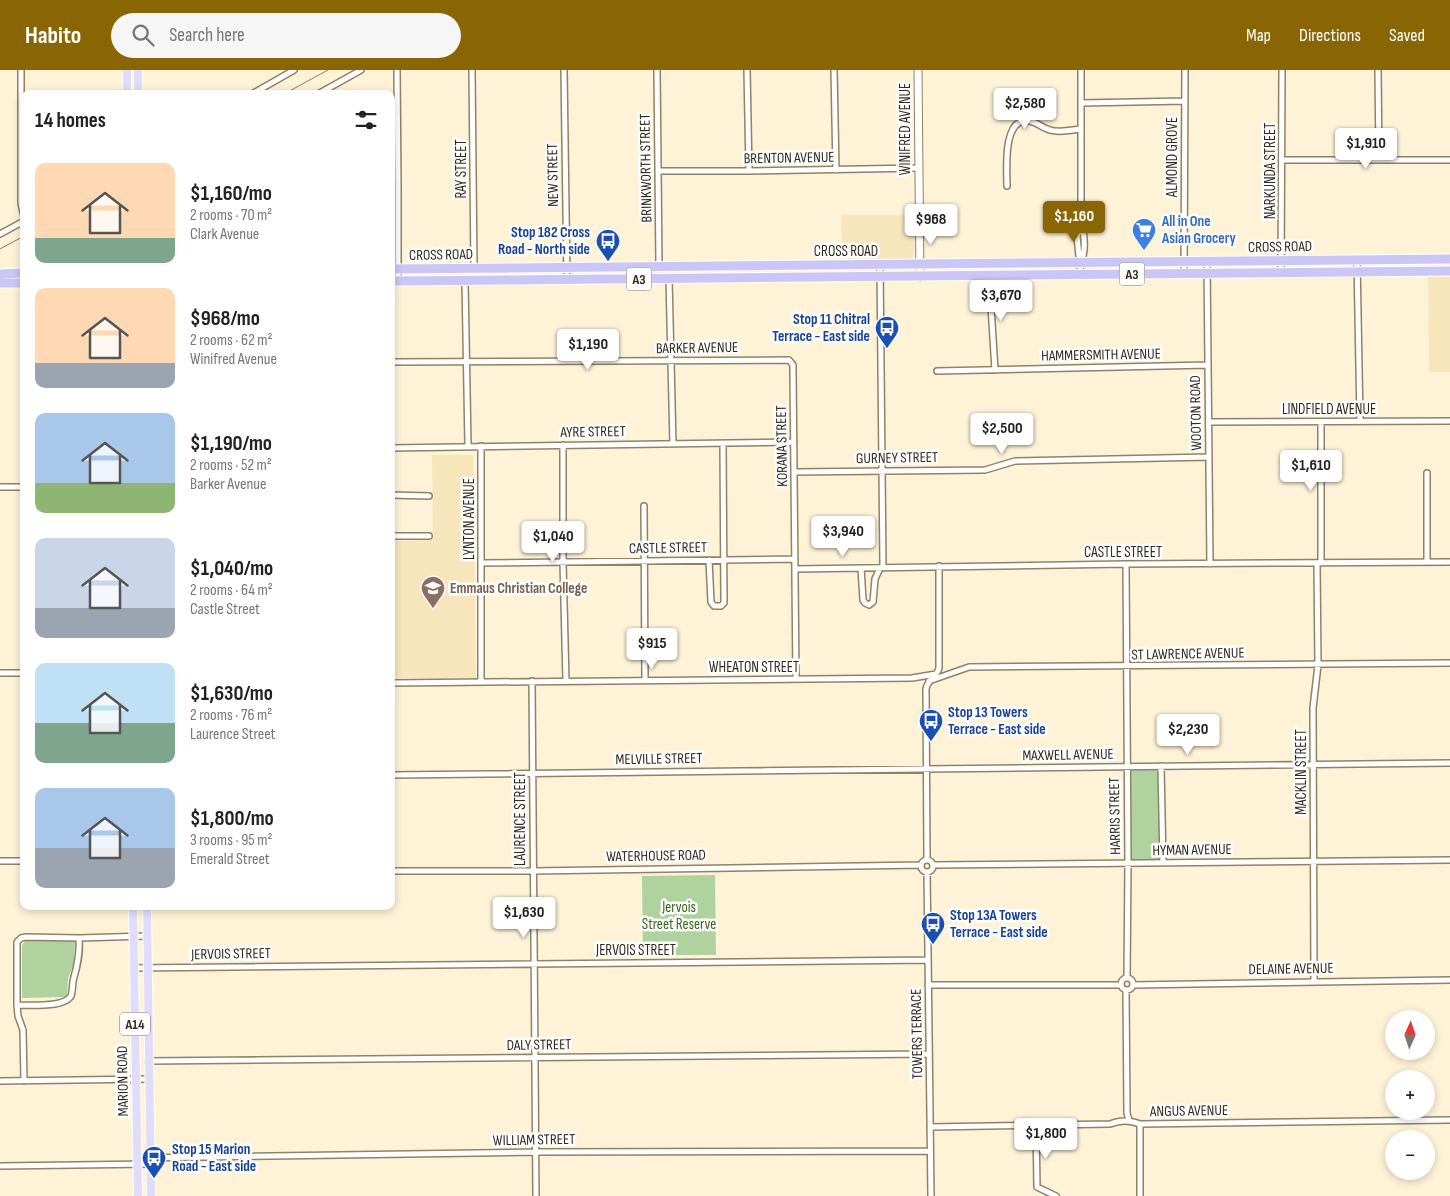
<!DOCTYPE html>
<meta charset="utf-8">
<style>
:root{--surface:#fff;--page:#f6f6f6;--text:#222;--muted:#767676;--accent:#8a6504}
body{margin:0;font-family:"Sofia Sans Condensed",sans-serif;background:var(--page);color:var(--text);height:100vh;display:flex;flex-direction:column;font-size:19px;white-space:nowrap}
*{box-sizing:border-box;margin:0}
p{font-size:16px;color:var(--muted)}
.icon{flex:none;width:28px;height:28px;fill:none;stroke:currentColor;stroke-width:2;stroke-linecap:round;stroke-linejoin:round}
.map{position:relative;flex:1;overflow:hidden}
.drawer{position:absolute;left:20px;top:20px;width:375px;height:820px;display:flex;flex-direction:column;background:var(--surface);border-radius:10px;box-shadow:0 2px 8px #0003}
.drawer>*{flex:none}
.needle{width:32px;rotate:3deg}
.fabs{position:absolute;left:1385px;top:940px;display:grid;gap:10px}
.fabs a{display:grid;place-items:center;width:50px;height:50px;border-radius:50%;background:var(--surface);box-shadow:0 2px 8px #0003;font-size:25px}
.price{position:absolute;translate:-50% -42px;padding:0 11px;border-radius:5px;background:#fff;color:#222;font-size:16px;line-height:32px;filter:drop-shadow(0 1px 2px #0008)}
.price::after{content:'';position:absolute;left:50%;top:30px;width:15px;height:11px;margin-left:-8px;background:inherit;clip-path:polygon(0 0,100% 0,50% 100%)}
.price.selected{background:var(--accent);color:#fff}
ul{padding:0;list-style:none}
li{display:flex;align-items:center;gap:15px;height:125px;padding:0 15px}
li span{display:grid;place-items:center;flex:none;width:140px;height:100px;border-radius:10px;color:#555}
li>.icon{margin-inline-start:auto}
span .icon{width:60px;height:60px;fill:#fffc;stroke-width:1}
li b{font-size:21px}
h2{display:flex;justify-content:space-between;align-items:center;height:60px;padding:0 15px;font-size:21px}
header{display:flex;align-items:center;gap:30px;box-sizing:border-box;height:70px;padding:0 25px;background:var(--accent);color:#fff}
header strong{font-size:24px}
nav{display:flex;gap:28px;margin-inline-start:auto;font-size:18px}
.search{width:350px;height:45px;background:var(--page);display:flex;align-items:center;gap:12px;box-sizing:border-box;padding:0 18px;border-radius:28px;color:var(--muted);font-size:19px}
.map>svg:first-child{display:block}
.built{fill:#f7e5bc}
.green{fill:#afd29f}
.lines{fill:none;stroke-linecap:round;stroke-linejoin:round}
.street-casing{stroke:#908365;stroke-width:8}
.secondary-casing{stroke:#908365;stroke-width:9}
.primary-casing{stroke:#fff;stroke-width:10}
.highway-casing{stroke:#fff;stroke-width:11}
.street{stroke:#fff;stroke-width:5}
.secondary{stroke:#fff;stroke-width:7}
.primary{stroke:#dfddfa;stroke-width:8}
.highway{stroke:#cac7f6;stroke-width:9}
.tram{stroke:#88806d;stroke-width:1}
.labels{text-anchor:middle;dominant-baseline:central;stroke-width:5;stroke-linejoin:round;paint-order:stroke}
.shield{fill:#fff;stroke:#6f6b62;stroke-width:1}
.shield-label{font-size:14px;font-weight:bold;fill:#312b1f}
.street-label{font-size:15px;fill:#312b1f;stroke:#fff}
.shop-label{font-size:15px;font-weight:bold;fill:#366cbe;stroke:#fff;text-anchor:start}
.transit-label{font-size:15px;font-weight:bold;fill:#164399;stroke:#fff;text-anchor:start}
.education-label{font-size:15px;font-weight:bold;fill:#785e54;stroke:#fff;text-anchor:start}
.park-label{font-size:15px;fill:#36641b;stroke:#fff}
</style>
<header>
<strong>Habito</strong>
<div class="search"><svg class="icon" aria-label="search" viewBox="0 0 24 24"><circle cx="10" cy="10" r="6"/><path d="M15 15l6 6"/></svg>Search here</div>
<nav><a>Map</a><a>Directions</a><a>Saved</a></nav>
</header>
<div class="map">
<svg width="1450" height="1126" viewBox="0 0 1450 1126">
<rect width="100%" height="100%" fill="#fef2d7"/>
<path class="built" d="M841,145H915L914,183L913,187L908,189H843Z
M1428,207H1450V302H1429Z
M432,385H473L476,608H391V471L433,470Z"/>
<path class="green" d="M1161,696L1163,793L1128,794V697Z
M715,805L716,885H643L642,806Z
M26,870H75L74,893L68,908L67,927L22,928V875Z"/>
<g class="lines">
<defs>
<path id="street" d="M21,0V133L24,147
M397,0L398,115V211
M472,0L474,199
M564,0L567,210
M657,0L659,196
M747,0L749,101
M834,0L836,100
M1378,0L1379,90
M252,24L294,0
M318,24L361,0
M1081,33L1185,31
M1282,90H1450
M658,101H749L919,98
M1007,116C1007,100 1002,47 1029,51C1037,52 1042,58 1050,60C1059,63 1072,60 1081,59
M0,164L24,151
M1357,190L1360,351
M1207,192L1210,494
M1081,193C1086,180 1085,167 1081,153V0
M880,195L883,498
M1281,203L1282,0
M1184,204L1185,0
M989,205L995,300
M1081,205L1077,167L1081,154
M669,209L673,374
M465,211L468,376
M391,292L789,290L793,295V301L796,609
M937,301L1208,295
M1209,352L1450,351
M1321,352V493
M563,375V492L566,611
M481,376V612
M391,378L794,372
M795,402L985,400L1015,391L1209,387
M1427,403V492
M0,417H24
M391,425L429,426
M644,436L645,610
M391,466H429
M709,490L711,532L714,536H721L724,533L723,374
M482,493L795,489
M1126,494L1128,793L1127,908
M861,498L863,530L865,533L869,535L873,532L875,509L880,498
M795,499L1126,494L1450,492
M0,603H24
M532,611L536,1126
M929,611L969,597L1450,593
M391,613L912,608L936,604
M1161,696L1163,793
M391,705L1450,693
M927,789L926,619C927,610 937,607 939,598V496
M921 796a6 6 0 1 1 12 0a6 6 0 1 1-12 0Z
M0,791H24
M934,795L1450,790
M391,801H533L921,795
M927,802L931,1126
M134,898L928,890
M1121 914a6 6 0 1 1 12 0a6 6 0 1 1-12 0Z
M1314,911L1313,638L1318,595L1317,493
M928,915H1120
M1133,915L1450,910
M1126,920L1127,1043L1129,1050
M17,935C29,935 64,938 71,926C73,921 72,913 74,907C78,893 80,883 79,868
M148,991L929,984
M0,1011L149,1009
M24,1011L23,960L18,946L17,935V872L21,868L26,867L79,868L147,866
M1140,1054V1126
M1036,1055L1037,1117L1056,1126
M930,1057L1110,1054C1121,1050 1129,1050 1140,1054L1450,1050
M137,1088L535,1082L930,1081
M0,1096L151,1094"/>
<path id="secondary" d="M918,0L920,207"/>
<path id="primary" d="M127,0V24
M138,0V24
M133,836L138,1126
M147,836L151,1126"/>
<path id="highway" d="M391,199L1450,189
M0,204L24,203
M391,211L1450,201
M0,213H24"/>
</defs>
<use href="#street" class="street-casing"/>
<use href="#secondary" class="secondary-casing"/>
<use href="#primary" class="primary-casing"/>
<use href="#highway" class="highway-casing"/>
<use href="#street" class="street"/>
<use href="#secondary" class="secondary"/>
<use href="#primary" class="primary"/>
<use href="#highway" class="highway"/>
<path class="tram" d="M284,24L328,0
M0,179L24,166"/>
</g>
<defs>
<symbol id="supermarket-pin" viewBox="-11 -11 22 30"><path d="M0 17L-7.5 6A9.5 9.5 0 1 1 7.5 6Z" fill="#3f7fe0" stroke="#fff"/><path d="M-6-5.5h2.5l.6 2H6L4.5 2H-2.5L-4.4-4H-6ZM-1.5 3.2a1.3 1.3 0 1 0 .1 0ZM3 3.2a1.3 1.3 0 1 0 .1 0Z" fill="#fff"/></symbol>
<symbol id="bus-pin" viewBox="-11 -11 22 30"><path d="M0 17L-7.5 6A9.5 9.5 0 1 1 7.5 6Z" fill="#1a4fb4" stroke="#fff"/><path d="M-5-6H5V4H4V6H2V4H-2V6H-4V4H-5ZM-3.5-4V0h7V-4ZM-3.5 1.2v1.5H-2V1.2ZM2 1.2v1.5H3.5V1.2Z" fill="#fff"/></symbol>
<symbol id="school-pin" viewBox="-11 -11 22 30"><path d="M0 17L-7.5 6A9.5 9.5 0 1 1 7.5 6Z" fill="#8d6e63" stroke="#fff"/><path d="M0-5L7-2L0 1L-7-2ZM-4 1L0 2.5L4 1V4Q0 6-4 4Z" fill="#fff"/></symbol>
</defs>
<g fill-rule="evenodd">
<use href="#supermarket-pin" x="1130" y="146" width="28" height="38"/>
<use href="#bus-pin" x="594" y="157" width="28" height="38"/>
<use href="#bus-pin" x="873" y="244" width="28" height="38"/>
<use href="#school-pin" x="419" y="504" width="28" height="38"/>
<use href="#bus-pin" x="917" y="637" width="28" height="38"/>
<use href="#bus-pin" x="919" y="840" width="28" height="38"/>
<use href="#bus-pin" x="140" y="1074" width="28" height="38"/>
</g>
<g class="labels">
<g class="shield">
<rect x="1119.5" y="192.5" width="25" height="23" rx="4"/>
<rect x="626.5" y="197.5" width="25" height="23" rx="4"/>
<rect x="120" y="942.5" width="30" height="23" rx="4"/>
</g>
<g class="shield-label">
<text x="1132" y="204">A3</text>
<text x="639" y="209">A3</text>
<text x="135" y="954">A14</text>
</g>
<g class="street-label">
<text transform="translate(905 59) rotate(-90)">WINIFRED AVENUE</text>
<text transform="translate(1172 87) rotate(-90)">ALMOND GROVE</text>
<text transform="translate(789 88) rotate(-1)">BRENTON AVENUE</text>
<text transform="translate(646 98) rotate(-91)">BRINKWORTH STREET</text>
<text transform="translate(461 99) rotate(-90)">RAY STREET</text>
<text transform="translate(1270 101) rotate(-90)">NARKUNDA STREET</text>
<text transform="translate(553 105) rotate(-91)">NEW STREET</text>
<text transform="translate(1280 177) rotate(-1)">CROSS ROAD</text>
<text x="846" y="181">CROSS ROAD</text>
<text transform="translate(441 185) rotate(-1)">CROSS ROAD</text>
<text transform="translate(697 278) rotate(-1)">BARKER AVENUE</text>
<text transform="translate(1101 285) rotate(-1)">HAMMERSMITH AVENUE</text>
<text x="1329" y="339">LINDFIELD AVENUE</text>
<text transform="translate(1196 343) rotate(-91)">WOOTON ROAD</text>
<text transform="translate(593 362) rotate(-1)">AYRE STREET</text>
<text transform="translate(782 376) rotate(-91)">KORANA STREET</text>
<text transform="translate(897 388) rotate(-1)">GURNEY STREET</text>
<text transform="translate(469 449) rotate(-90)">LYNTON AVENUE</text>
<text transform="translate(668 478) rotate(-1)">CASTLE STREET</text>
<text x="1123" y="482">CASTLE STREET</text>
<text transform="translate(1188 584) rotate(-1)">ST LAWRENCE AVENUE</text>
<text x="754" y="597">WHEATON STREET</text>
<text transform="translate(1068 685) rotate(-1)">MAXWELL AVENUE</text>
<text transform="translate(659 689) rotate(-1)">MELVILLE STREET</text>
<text transform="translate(1301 702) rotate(-90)">MACKLIN STREET</text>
<text transform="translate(1115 746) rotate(-91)">HARRIS STREET</text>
<text transform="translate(520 749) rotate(-90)">LAURENCE STREET</text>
<text transform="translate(1192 780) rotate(-1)">HYMAN AVENUE</text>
<text transform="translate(656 786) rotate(-1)">WATERHOUSE ROAD</text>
<text x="636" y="880">JERVOIS STREET</text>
<text transform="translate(231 884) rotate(-1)">JERVOIS STREET</text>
<text transform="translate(1291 899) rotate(-1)">DELAINE AVENUE</text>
<text transform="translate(917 964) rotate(-91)">TOWERS TERRACE</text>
<text transform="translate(539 975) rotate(-1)">DALY STREET</text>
<text transform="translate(123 1011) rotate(-91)">MARION ROAD</text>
<text transform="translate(1189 1041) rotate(-1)">ANGUS AVENUE</text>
<text transform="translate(534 1070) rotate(-1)">WILLIAM STREET</text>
</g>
<g class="shop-label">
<text x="1162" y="151">All in One<tspan x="1162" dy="17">Asian Grocery</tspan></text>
</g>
<g class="transit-label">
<text x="590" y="162" text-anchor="end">Stop 182 Cross<tspan x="590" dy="17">Road - North side</tspan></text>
<text x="870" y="249" text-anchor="end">Stop 11 Chitral<tspan x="870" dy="17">Terrace - East side</tspan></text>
<text x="948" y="642">Stop 13 Towers<tspan x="948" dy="17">Terrace - East side</tspan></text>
<text x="950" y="845">Stop 13A Towers<tspan x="950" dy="17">Terrace - East side</tspan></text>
<text x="172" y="1079">Stop 15 Marion<tspan x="172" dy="17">Road - East side</tspan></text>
</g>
<g class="education-label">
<text x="450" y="518">Emmaus Christian College</text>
</g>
<g class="park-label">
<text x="679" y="837">Jervois<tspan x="679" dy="17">Street Reserve</tspan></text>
</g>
</g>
</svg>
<div class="fabs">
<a><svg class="needle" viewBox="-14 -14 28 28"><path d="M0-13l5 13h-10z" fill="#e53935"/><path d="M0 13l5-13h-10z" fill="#767676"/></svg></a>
<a>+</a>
<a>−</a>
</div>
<b class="price" style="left:1025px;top:60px">$2,580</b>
<b class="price" style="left:1366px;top:100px">$1,910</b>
<b class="price selected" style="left:1074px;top:173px">$1,160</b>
<b class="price" style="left:931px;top:176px">$968</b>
<b class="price" style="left:1001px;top:252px">$3,670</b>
<b class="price" style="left:588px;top:301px">$1,190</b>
<b class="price" style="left:1002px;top:385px">$2,500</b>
<b class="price" style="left:1311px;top:422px">$1,610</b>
<b class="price" style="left:843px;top:488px">$3,940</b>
<b class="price" style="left:553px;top:493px">$1,040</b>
<b class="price" style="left:652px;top:600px">$915</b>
<b class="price" style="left:1188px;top:686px">$2,230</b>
<b class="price" style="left:524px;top:869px">$1,630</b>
<b class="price" style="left:1046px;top:1090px">$1,800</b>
<section class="drawer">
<h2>14 homes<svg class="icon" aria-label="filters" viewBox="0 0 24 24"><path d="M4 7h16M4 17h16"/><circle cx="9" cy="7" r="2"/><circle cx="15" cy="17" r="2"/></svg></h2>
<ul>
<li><span style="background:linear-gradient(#ffd9b3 75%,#7fa58c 0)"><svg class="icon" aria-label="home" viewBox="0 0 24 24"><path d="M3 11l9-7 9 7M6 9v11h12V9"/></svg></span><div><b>$1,160/mo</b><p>2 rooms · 70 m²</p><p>Clark Avenue</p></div></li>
<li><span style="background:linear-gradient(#ffd9b3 75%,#9aa5b1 0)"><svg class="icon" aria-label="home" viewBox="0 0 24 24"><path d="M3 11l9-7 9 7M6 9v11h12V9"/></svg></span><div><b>$968/mo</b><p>2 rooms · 62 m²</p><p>Winifred Avenue</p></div></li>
<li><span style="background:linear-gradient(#a9c7e8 70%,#8fb573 0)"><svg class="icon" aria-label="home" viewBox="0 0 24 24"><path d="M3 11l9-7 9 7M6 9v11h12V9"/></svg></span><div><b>$1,190/mo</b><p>2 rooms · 52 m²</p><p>Barker Avenue</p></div></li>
<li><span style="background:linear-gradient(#c9d6e8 70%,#9aa5b1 0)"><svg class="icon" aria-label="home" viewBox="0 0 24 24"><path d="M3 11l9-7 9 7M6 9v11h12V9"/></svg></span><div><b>$1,040/mo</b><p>2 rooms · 64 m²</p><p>Castle Street</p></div></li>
<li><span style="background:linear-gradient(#bfe0f5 60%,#7fa58c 0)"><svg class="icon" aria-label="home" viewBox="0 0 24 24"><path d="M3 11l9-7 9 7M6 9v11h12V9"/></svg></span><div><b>$1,630/mo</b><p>2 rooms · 76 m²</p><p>Laurence Street</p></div></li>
<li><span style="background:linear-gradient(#a9c7e8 60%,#9aa5b1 0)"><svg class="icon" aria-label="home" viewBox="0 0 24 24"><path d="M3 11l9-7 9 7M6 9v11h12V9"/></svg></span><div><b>$1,800/mo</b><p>3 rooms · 95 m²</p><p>Emerald Street</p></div></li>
</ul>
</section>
</div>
